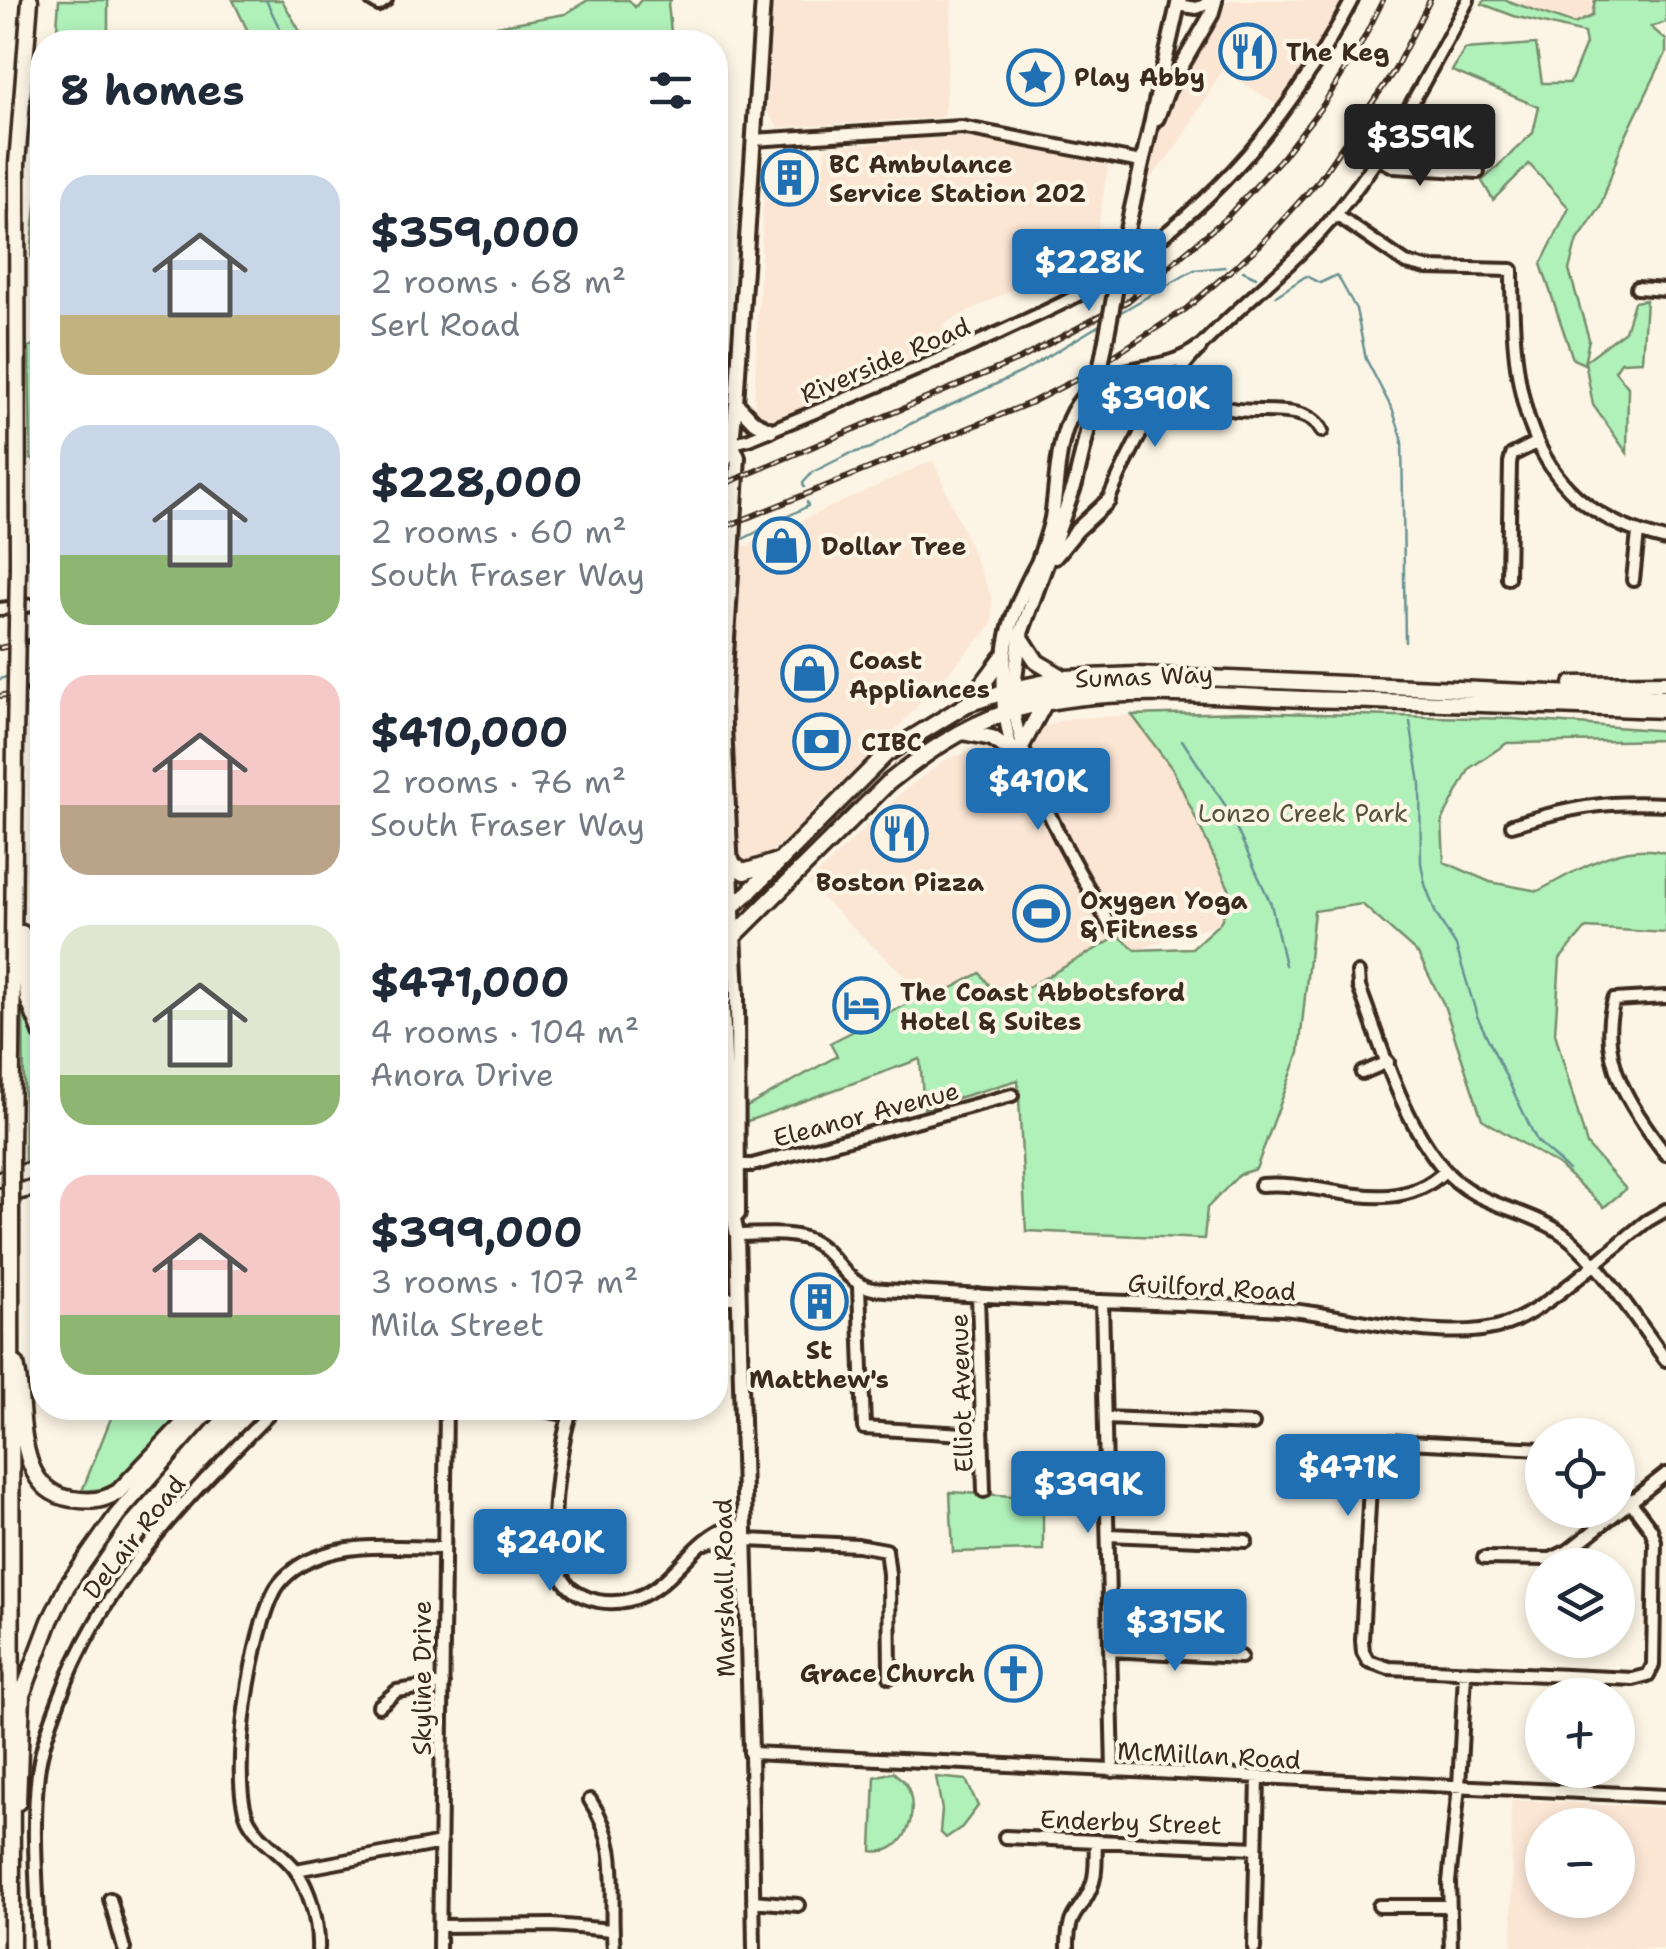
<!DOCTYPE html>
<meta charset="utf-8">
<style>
:root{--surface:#fff;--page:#f6f6f7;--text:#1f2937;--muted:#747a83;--accent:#1f6fb2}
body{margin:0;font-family:"Shantell Sans",sans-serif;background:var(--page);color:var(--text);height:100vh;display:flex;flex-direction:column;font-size:38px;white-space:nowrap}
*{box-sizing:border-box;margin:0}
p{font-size:32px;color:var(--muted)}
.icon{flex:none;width:55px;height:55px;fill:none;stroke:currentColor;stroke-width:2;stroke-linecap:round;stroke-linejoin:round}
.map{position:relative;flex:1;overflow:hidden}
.panel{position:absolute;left:30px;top:30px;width:698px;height:1390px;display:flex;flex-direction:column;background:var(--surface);border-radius:40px;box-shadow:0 5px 15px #0003}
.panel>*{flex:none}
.fabs{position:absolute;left:1525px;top:1418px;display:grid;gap:20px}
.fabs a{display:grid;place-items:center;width:110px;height:110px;border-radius:50%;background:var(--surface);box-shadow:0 5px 15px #0003;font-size:50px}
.price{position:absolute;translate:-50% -85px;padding:0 22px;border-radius:10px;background:var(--accent);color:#fff;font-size:32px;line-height:65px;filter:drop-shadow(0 2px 5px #0008)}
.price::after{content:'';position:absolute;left:50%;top:60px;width:30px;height:22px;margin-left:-15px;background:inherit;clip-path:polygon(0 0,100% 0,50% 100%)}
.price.on{background:#222;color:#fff}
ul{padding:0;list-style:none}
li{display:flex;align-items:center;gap:30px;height:250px;padding:0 30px}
li span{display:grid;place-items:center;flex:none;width:280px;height:200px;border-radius:30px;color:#555}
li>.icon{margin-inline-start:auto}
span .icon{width:120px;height:120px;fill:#fffc;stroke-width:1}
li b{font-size:42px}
h2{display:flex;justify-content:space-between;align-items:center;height:120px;padding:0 30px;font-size:42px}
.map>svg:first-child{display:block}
.built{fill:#fbe6d4;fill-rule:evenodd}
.green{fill:#b0f1ba;stroke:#768e6c;stroke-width:2.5}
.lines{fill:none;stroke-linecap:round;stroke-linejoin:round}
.stream{stroke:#679192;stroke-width:2.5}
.minor-casing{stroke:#3b2a1e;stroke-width:18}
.major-casing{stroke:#3b2a1e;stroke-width:20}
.highway-casing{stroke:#3b2a1e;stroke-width:21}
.minor{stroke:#fcf5e5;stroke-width:10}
.major{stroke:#fcf5e5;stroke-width:12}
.highway{stroke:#fcf5e5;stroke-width:14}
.rail-casing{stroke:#3b2a1e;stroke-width:6}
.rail{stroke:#fcf5e5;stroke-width:2.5;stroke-dasharray:8;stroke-linecap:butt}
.major-bridge-casing{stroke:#3b2a1e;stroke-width:20;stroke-linecap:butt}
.highway-bridge-casing{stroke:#3b2a1e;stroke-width:21;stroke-linecap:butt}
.major-bridge{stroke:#fcf5e5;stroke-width:12}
.highway-bridge{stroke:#fcf5e5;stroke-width:14}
.labels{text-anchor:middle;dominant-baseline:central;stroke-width:8;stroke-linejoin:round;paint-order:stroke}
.poi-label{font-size:25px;font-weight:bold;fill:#3b2a1e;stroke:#fcf5e5;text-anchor:start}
.street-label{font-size:25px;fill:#3b2a1e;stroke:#fcf5e5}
.park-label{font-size:25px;fill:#52523d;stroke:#fcf5e5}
</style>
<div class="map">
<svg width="1666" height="1949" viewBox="0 0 1666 1949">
<rect width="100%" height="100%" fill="#fcf5e5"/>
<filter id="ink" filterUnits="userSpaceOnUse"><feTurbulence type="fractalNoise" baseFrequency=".01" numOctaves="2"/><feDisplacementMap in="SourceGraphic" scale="20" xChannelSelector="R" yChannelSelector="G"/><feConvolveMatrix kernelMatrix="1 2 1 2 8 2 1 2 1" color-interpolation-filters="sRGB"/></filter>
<g filter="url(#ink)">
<path class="built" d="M773,0H952L944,117L779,128L767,112Z
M1229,0H1345L1311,67L1283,109L1223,70L1177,146L1148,182L1156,137L1172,93L1195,48Z
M1495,0H1631L1581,29Z
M951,137H972L1108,166L1095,245L1024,284L943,324L941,349L775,419L760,414L755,409L754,397L764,185L822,187L826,147Z
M42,437V589H40L33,503L36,495H40Z
M933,460L992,598L993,624L865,763L824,798L799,827L761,862L753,866L744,864L736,847L732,674L739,549Z
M1132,715L1173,770L1232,895L1220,923L1136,950L1119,936L959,1027L807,884L902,792L945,760L1069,718Z
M1511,1800L1666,1808V1949H1512ZM1542,1825H1618V1900H1542Z"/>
<path class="green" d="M59,0H108V42H56Z
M233,0H282L306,42H253Z
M588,0H629L635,7L641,0H671L668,4L671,32L656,42H465L497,26L565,14Z
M1485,0H1505L1574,24L1592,16L1595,0H1666V22L1651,27L1666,40V53L1621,146L1600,208L1576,243L1569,270L1589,339L1584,364L1573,359L1541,264L1569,208L1529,164L1493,200L1482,181L1533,133L1539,107L1452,71L1465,49L1536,44L1542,83H1570L1586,44L1584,33L1514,16L1482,4Z
M42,146V307L31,255Z
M1646,300L1642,361L1621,362L1615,371L1628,387L1627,453L1593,405L1585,361L1625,331L1634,302Z
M42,338L41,460L31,459L29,348Z
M1242,712L1513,719L1666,731V740L1507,743L1470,768L1442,821L1444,862L1490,882L1538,891C1575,872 1623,839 1666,853V933L1586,928L1560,959L1555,1033L1587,1145L1626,1189L1604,1207L1558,1165L1482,1119L1444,1005L1418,954L1362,904L1314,911L1299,1053L1256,1169L1240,1174L1207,1208L1204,1239L1026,1231L1018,1080L924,1108L920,1059L745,1122V1108L837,1056L830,1043L925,995L943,993L980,973L1002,1002L1119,936L1136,950L1192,948L1220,923L1232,895L1173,770L1132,715Z
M34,715L42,718V955L40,927Z
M23,1003L42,1049V1159L25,1164Z
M115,1408H188L123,1479L103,1489L82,1491Z
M950,1492L1043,1498V1550L953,1552Z
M893,1772C897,1776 903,1779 906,1784C921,1811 906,1857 872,1851L875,1777Z
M936,1777L966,1780L978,1806L962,1827L946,1838L940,1832L942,1810Z"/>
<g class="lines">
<path class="stream" d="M266,0L286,42
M1243,271L1256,277
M1276,296L1306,276L1320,283L1337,275L1356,309L1366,359L1393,411L1402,438L1405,642
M1114,316L1194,270L1225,267
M804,487L803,483L813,472L849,454L871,448L910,424L1022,372L1103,323
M743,539L808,506L807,502
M20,672L42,666
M0,679L12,675
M20,707L42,701
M1410,722L1420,783L1421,863L1425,884L1436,914L1456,946L1477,1016L1537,1141L1568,1170
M1182,740L1227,808L1271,904L1285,965"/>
<defs>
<path id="minor" d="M371,0L379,5L386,0
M1177,5L1197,8L1216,0
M753,140L961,127L1141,162
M1377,158L1395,167L1478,172
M1336,215L1406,263L1427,268L1512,270C1512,395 1525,507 1666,540
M1637,288L1666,290
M1171,383C1192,389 1210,405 1231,409C1258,415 1307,402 1322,431
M715,448L749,439C834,404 918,370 1001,332C1037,315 1076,299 1109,276C1219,201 1290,117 1352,0
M1108,501C1132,447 1160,390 1201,346C1245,300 1297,262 1337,213C1390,148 1429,74 1468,0
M1508,578L1510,463L1512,455L1536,443
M1633,580L1638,533
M0,609L42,604
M1014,711C1026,782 1074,865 1111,927
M1004,714C1010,744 1014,772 1038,793
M1512,825C1572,807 1602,801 1666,804
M1358,973L1359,987C1382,1047 1401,1118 1443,1168C1474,1206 1521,1207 1557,1230C1596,1254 1637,1322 1666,1360
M1666,997L1614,1000C1596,1058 1632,1110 1666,1154
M1362,1073L1388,1062
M732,1165H752L1012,1095
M1261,1185C1323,1179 1393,1222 1445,1171
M737,1235C759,1235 789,1231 810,1240C836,1252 843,1283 873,1289C1009,1300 1145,1301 1282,1309C1346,1314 1446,1346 1507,1324C1547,1310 1611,1249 1647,1221L1666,1210
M859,1286L864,1428L980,1435
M978,1295L984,1491
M715,1298H738
M1102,1301L1113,1771
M533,1408L569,1415
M572,1408C559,1444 543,1549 565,1582C573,1593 585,1598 598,1601C614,1604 628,1602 643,1595C678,1578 695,1537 733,1525L746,1532
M1105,1418L1253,1424
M1542,1449L1388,1441L1377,1446L1371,1466L1362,1640L1363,1652L1368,1661L1389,1668L1633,1679L1648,1675L1653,1665L1655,1541L1651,1529L1618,1485
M1108,1535L1246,1541
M747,1540L858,1545L886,1550L889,1574L890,1677
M706,1543C720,1538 733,1539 746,1532
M1484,1558L1551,1559L1568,1551L1666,1474
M1110,1650L1241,1657
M379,1706L397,1691L443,1684
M590,1800C624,1851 608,1892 614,1949
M1005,1837L1256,1848
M296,1870L441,1843
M110,1899L124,1949
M753,1901L798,1905
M1379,1906H1449
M441,1926L553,1925L612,1930
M39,1949C38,1891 31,1831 38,1773C41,1748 50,1724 59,1700C104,1579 187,1497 275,1408
M318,1949C319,1924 310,1889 295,1869C281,1851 258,1839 248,1819C228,1777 253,1626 277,1587C285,1575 300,1564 313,1559C351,1541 400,1548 441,1548
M439,1949L446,1408
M754,1949L751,1753L1666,1796
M1068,1949C1067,1907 1083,1914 1093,1882C1097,1869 1095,1855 1096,1841
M1254,1949L1258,1778
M1451,1949L1449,1882L1459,1786L1465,1673"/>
<path id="major" d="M1157,118L1167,91L1211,15L1215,1L1208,0
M1127,230L1179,0
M1150,369L1171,383
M736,403L754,422L771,430
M732,443L738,457L723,705L737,995L738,1214
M1055,557L1077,530L1108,501
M1038,563C1043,548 1049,533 1052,518C1060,468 1054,408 1105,380C1136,363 1167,372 1199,348
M715,572L724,463L732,443L736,403L763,0
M1013,697L1020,636L1075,484L1093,407
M1004,714C1001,646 1007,619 1040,559
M715,877L721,949L730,1200L737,1235L751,1753"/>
<path id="highway" d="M18,566L17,164L30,0
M1020,636L1037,662L1064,678
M1572,684L1666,683
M1015,703C1063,685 1116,686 1166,684
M968,704L1002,658
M962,732L992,738L1011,751
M1021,747L1044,704
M728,854L734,865L744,872L775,862
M715,920L747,894L886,754L967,704L1013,689L1065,678L1136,675L1666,698
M22,933L28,999L42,1034
M715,955L888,783C924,754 961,728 1005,713C1097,683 1213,696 1308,699C1427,703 1547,705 1666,710
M715,986L723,1000
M11,1159L15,740
M0,1179L42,1167
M0,1196L42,1186
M11,1223L12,1949
M16,1364C26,1406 12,1491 72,1499C91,1502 102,1501 118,1492L198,1408
M18,1802L22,1695L50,1621L67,1586L117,1515L211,1408"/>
</defs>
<use href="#minor" class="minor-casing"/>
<use href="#major" class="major-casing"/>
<use href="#highway" class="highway-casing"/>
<use href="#minor" class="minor"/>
<use href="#major" class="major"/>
<use href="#highway" class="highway"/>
<defs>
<path id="rail" d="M715,488L1020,359L1128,301L1226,218L1280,160L1323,105L1361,44L1383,0
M715,531L1030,403L1081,377L1186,309L1260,245L1319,180L1394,71L1430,0
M0,648L42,638
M0,696L42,687"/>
</defs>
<use href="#rail" class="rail-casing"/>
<use href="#rail" class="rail"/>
<defs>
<path id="major-bridge" d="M1093,407L1127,230"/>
<path id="highway-bridge" d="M15,740L18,566
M11,1159V1223"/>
</defs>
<use href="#major-bridge" class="major-bridge-casing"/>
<use href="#highway-bridge" class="highway-bridge-casing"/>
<use href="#major-bridge" class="major-bridge"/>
<use href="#highway-bridge" class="highway-bridge"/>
</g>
</g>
<defs>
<symbol id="restaurant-ring" viewBox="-11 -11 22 22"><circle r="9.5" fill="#fcf5e5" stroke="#1f6fb2" stroke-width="1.5"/><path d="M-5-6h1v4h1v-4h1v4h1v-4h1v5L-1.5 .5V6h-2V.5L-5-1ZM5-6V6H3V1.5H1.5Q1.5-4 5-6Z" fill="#1f6fb2"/></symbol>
<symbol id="sight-ring" viewBox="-11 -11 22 22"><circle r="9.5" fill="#fcf5e5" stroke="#1f6fb2" stroke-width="1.5"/><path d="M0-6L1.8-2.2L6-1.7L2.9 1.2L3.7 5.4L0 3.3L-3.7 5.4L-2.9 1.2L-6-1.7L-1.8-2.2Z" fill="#1f6fb2"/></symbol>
<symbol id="building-ring" viewBox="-11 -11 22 22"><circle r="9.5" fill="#fcf5e5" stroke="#1f6fb2" stroke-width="1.5"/><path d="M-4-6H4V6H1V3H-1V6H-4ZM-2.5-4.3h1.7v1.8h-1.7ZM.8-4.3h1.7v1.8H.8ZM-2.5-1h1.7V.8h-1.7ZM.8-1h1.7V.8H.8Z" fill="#1f6fb2"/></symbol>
<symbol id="shop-ring" viewBox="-11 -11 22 22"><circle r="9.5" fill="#fcf5e5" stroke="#1f6fb2" stroke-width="1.5"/><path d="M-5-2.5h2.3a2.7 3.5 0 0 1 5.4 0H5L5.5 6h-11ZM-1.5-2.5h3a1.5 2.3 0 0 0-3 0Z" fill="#1f6fb2"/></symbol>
<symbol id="bank-ring" viewBox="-11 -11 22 22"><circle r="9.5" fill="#fcf5e5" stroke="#1f6fb2" stroke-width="1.5"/><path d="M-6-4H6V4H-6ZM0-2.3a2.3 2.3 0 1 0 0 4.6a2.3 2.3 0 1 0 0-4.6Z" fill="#1f6fb2"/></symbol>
<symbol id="stadium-ring" viewBox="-11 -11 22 22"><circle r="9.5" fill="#fcf5e5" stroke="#1f6fb2" stroke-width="1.5"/><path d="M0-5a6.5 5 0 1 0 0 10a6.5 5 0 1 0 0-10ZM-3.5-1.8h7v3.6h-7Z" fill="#1f6fb2"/></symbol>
<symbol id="hotel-ring" viewBox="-11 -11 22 22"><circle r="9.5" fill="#fcf5e5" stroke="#1f6fb2" stroke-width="1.5"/><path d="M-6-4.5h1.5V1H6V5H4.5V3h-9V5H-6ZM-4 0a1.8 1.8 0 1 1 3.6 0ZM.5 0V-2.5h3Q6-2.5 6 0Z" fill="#1f6fb2"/></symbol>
<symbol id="church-ring" viewBox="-11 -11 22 22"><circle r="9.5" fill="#fcf5e5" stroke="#1f6fb2" stroke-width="1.5"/><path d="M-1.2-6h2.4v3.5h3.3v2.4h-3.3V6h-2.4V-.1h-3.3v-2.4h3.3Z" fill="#1f6fb2"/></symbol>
</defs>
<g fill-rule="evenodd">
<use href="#restaurant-ring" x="1216" y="20" width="63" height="63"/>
<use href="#sight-ring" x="1004" y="46" width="63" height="63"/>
<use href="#building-ring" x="758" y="146" width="63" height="63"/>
<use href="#shop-ring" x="750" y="514" width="63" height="63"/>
<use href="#shop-ring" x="778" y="642" width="63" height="63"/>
<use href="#bank-ring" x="790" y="710" width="63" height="63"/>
<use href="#restaurant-ring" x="868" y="802" width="63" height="63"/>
<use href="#stadium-ring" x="1010" y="882" width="63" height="63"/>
<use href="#hotel-ring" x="830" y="974" width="63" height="63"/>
<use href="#building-ring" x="788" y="1270" width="63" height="63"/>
<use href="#church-ring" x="982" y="1642" width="63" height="63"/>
</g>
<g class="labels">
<g class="poi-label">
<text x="1286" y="52">The Keg</text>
<text x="1074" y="77">Play Abby</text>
<text x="829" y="164">BC Ambulance<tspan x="829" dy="29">Service Station 202</tspan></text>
<text x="821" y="546">Dollar Tree</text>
<text x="849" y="660">Coast<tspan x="849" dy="29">Appliances</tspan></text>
<text x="861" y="742">CIBC</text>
<text x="900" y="882" text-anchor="middle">Boston Pizza</text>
<text x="1080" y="900">Oxygen Yoga<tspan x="1080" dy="29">&amp; Fitness</tspan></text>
<text x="900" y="992">The Coast Abbotsford<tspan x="900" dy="29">Hotel &amp; Suites</tspan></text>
<text x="819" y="1350" text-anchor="middle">St<tspan x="819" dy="29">Matthew's</tspan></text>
<text x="975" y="1673" text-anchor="end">Grace Church</text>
</g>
<g class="street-label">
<text transform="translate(885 360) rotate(-23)">Riverside Road</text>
<text transform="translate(1144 676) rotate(-2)">Sumas Way</text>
<text transform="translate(866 1114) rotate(-15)">Eleanor Avenue</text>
<text transform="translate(1212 1287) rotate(3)">Guilford Road</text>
<text transform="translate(961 1393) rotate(-92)">Elliot Avenue</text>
<text transform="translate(134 1537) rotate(-52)">DeLair Road</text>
<text transform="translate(724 1588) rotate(-91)">Marshall Road</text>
<text transform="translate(422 1678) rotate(-90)">Skyline Drive</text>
<text transform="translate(1209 1755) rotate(3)">McMillan Road</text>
<text transform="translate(1131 1822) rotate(2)">Enderby Street</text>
</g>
<g class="park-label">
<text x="1303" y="813">Lonzo Creek Park</text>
</g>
</g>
</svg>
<div class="fabs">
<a><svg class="icon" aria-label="locate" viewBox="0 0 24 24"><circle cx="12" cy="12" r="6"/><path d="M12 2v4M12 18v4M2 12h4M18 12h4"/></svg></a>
<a><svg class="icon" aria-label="layers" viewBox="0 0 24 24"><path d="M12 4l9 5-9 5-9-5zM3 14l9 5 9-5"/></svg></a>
<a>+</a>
<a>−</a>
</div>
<b class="price on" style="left:1420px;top:189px">$359K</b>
<b class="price" style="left:1089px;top:314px">$228K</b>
<b class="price" style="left:1155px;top:450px">$390K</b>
<b class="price" style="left:1038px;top:833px">$410K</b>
<b class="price" style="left:1348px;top:1519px">$471K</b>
<b class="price" style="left:1088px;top:1536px">$399K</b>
<b class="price" style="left:550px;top:1594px">$240K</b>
<b class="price" style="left:1175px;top:1674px">$315K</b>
<section class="panel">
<h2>8 homes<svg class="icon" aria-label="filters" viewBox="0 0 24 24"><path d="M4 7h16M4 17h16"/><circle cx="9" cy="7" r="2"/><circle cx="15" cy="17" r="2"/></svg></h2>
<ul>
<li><span style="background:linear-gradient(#c9d6e8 70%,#c2b280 0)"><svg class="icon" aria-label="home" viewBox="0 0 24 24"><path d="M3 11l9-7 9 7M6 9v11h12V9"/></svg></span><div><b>$359,000</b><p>2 rooms · 68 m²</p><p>Serl Road</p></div></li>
<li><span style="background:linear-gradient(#c9d6e8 65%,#8fb573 0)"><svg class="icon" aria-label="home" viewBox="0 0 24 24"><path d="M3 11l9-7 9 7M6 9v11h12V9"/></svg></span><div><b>$228,000</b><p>2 rooms · 60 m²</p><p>South Fraser Way</p></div></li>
<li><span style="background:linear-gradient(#f6c9c9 65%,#b9a48a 0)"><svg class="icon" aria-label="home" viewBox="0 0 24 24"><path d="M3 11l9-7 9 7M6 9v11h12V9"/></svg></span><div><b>$410,000</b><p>2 rooms · 76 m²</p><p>South Fraser Way</p></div></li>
<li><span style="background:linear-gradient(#dfe7d0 75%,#8fb573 0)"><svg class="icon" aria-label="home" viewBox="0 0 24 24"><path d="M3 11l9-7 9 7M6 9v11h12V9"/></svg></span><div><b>$471,000</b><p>4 rooms · 104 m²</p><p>Anora Drive</p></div></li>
<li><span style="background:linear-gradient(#f6c9c9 70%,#8fb573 0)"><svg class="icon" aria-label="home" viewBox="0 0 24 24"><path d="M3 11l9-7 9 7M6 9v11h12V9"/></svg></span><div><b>$399,000</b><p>3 rooms · 107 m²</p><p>Mila Street</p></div></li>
</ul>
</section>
</div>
